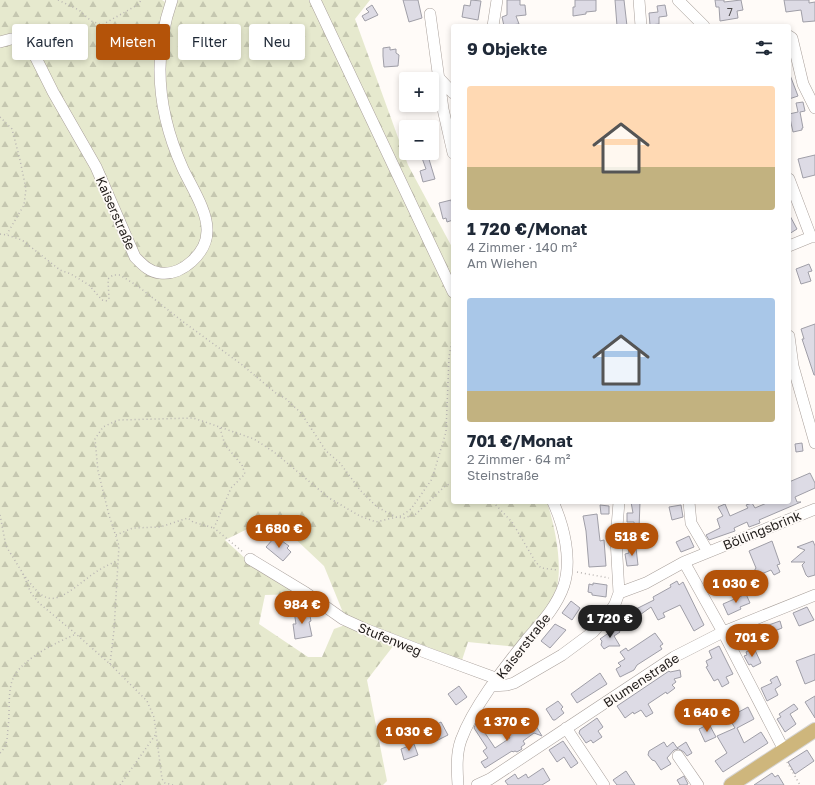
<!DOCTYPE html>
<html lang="de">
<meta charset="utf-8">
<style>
:root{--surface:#fff;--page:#f2f2f3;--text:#1f2937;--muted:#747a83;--accent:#b45309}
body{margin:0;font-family:"Golos Text",sans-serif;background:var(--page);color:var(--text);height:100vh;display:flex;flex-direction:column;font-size:15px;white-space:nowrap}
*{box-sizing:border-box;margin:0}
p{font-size:13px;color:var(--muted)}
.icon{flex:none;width:22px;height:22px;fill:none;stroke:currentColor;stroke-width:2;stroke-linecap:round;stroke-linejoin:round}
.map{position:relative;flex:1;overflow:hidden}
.panel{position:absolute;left:451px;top:24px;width:340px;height:480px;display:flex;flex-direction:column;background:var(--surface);border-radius:4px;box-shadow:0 2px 6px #0003}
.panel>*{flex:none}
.hud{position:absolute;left:12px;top:24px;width:379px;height:36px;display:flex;gap:8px}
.controls{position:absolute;left:399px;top:72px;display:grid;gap:8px}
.controls a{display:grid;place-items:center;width:40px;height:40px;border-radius:4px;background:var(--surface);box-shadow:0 2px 6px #0003;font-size:20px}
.price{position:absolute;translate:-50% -34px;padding:0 9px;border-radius:14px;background:var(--accent);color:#fff;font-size:13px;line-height:26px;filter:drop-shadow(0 1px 2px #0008)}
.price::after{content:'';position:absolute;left:50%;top:24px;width:12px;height:9px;margin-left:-6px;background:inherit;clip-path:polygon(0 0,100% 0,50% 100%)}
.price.active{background:#222;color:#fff}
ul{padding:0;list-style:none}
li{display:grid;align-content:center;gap:8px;height:212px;padding:0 16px}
li span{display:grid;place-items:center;height:124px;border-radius:4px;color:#555}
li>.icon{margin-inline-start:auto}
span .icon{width:72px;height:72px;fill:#fffc;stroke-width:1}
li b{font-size:17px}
h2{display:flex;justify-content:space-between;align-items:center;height:48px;padding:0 16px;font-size:17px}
.chip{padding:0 14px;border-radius:4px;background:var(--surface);box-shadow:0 2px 6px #0003;font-size:14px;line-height:36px}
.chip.active{background:var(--accent);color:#fff}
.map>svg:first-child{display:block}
.forest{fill:url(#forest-firs)}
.building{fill:#dddbe5;stroke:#9f9ea7}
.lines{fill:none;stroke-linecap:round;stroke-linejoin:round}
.minor-casing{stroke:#a9a09b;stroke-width:12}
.major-casing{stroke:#d7d6d6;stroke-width:16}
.path{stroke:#b8b4b2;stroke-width:1.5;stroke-dasharray:1 3;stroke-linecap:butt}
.minor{stroke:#fff;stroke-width:11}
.major{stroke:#ceb67c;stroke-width:14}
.labels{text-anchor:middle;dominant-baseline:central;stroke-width:3.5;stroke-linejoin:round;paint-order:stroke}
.number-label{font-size:11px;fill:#4e4b4c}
.street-label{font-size:13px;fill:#1f1b19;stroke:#fffbf8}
</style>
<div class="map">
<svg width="815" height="785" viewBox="0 0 815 785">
<defs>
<pattern id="forest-firs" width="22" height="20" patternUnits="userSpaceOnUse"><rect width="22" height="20" fill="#e6e9ce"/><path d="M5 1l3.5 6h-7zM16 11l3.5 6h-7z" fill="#c5c7b0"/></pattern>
</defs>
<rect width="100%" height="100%" fill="#fffbf8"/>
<path class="forest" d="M0,0H162L165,2L166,0H370L355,19L408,165L453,249V502H547C555,527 565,571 554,597C547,613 528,632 517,647L468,642L462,660L344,615L324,566L272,517L225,540L248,561L302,594L265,595L259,624L308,657H322L334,629L345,625L394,645L367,680L387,781L383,785H0Z"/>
<path class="building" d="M403,0H418L422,18L409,22Z
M471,0L481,1L478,20L462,17L464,5L470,6Z
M507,0H520V5H525L526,15L516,16L519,24L504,26L502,17L507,15Z
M575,0H596V11L586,12V14L573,16V7H575Z
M615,0H624L627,26H617Z
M715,0H724V2L741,0L743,10L737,11L738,18L720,21L719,7H716Z
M784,0H809V3L815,2V21L803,22L801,10L786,12Z
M372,5L378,15L365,21L362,16L369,12L366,9Z
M665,5L667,16L659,17V24L650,25L649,13L658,12L657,6Z
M390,47V50L396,49V53L399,55L398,66L384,67L383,56V48Z
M789,75H790L798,96L789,99Z
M803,102L805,111L800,112L803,128H802V130L793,132L789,114L798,112L796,103Z
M815,155V175L803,178L798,159Z
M428,156L435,179L423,182L420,171L426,169L422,158Z
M451,200L453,209V220L447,222L446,218L443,219L439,203Z
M789,214L797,229L789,234Z
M809,264L812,271L808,272L811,281L801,284L796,269Z
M815,324V375H814L802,339H804L801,329Z
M802,443L803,451L796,452L795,444Z
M810,473L815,483V488L795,497L797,502H801L759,520L760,523L749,527L747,522L734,528L735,531L709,540L706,535L720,528L717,519L723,516L718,507L725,504L730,516L748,508L746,505L752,503L755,508L769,502H789V482Z
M631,502H640L639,529H635L634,522H627V513H633Z
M600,505L609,506V514H601Z
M681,505L683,517L672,520L669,507Z
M597,514L600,541L604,540L606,566L589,567L586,531L583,516Z
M689,536L694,547L681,552L676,542Z
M274,538L280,543L282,541L289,546L287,548L291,552L283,561L266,547Z
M772,541L780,564L777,565L780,572L774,575L771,570L759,575L756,574L754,571L756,568L749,551Z
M813,541L815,546V575L808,577L806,575L802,565L805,562H791L805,550L797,547Z
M628,548H636L638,565L627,566L625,554L629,553Z
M677,581L679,585L683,582L704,625L694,631L680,605L663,613L665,617L658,620L651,607L637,617L632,611L654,600L653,597L671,587L670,585Z
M593,583L607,585L606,597L592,595V593L588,592L589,584L593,585Z
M746,594L750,603L740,607L741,609L728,615L723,604Z
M571,601L580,608L572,620L562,613Z
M807,607L814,620L799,626L793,613Z
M294,611H309L311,621L309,622L312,636L295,639L293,624H296Z
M780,621L782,628L772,632L775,639L757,647L750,630L762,625L763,627Z
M555,624L566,630L550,648L541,641Z
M616,626L620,632L614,636L620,646H609L604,649L601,645L602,641L600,639L610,632L609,630Z
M655,633L663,644L660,646L662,649L637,665L634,670L620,677L616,669L621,666L618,663L625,659L620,652L626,648L628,651Z
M719,646L733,674L726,677L729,683L722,687L718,679L714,681L706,667L708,666L706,661L712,658L709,651Z
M754,648L761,663L753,667L751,664L749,665L744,656L747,655L746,652Z
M815,654V680L805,684L796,661Z
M680,670L681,677L674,679L676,682L672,685L675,688L667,694L666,692L648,704L653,713L646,717L641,710L634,714L633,712L625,718L617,706L669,671L670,672Z
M600,673L607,684L577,703L571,694Z
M777,676L781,685L775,689L778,695L767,701L761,688L772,683L770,680Z
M459,686L467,697L456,705L448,694Z
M815,696V718L805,702Z
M558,701L563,707L561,709L564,713L555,720H553L546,709Z
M794,704L798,709L790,714L796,724L785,732L777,719L781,717L779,714Z
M748,707L754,719L737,728L744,743L761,732L768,743L723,772L715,761L727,753L717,736L735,728L730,720L737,716L735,714Z
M534,717L538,725L536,726L542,736L534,733L523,741L525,744L521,747L522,749L517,752L515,751L513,752L512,751L485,768L481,762L488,758L483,751L487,748L474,728L477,721L495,748L510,738L508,735Z
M597,718L603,727L598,731L602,737L593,743L591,740L586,743L579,733L580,730Z
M441,722L448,735L436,741L429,728Z
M709,724L716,737L705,742L699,729Z
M563,741L578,763L571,768L564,757L557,762L549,750Z
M664,742L667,747L673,742L678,749L674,750L667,758L671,764L661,770L655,761L652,760L648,755L649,751Z
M686,742L692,753L687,756L684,752L677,748Z
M414,744L418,755L404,760L401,749Z
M807,750L814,761L795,774L788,762Z
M543,768L550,780L542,785H508L505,781L515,774L518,779L526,774L528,778Z
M626,771L635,785H617L613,780Z
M772,773L775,777L778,775L784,785H754Z
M684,776L688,784L686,785H680L677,780Z"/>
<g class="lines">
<defs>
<path id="minor" d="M315,0L453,292
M639,0L641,26
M678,0L704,26
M430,14L443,109L453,153
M493,26L497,0
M789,36L792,38L803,84L815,108
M0,42L11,39H17L27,44L32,50L53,92L96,167L135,257C142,264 149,272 160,273C182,276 207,253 207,231C208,212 191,186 183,169C158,114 152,57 172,0
M439,78L453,93
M789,179L811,237
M789,246L811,237H815
M789,336L793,366L815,443
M689,502L691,523L708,552
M250,559L306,593L343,619L365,629L427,653L498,679
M684,562L723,632L784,750
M619,593L646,583L684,562L815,509
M492,686L507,685L514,683L562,655L593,632L608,615L615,604L619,593L616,539L619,502
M566,728L604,785
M678,756L698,785
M458,785C457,770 456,754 461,740C474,705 505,667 528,638C542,622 557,606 564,585C572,559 564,526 553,502
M477,785L490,779L674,657L723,632L815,595"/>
<path id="major" d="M731,785L815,730"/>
</defs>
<use href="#minor" class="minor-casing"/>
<use href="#major" class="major-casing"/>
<path class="path" d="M58,0L79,10L91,21L102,25L139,4L141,0
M0,117L12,129L20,160L26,189L24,205L7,234
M0,234L7,235L22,240L60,270L71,274L89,285L102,300L106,301L109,299L108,279L113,275H120L139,287L182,321L241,364L277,394L285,398L301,413L326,451L340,463L360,490L377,507L396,517L404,518L416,514L444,487L453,482
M220,428L225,445L242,465L245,474L231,488L214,528L243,552
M493,502L512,522L535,561L541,568L557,570
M0,515L6,546L22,572L31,593L39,603L76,634L110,664L147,701L154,717L162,779L165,783L173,785
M116,535L133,528L160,527L188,518L193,522L214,528
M577,572L609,578
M23,574C30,582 37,595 48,598C62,602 84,579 96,572C103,567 111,564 118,560
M110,664L114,630L119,546L109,515L98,471L95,439L103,427L118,420L193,418L208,423L254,439L274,452L329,498L360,516L376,522L401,516L411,509L432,479L446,432L449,357L453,335
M0,753C8,745 7,738 8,728C10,714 8,698 11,685C15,661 56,643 76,634
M787,762L800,785
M120,785L156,734"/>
<use href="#minor" class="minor"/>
<use href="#major" class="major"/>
</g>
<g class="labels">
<g class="number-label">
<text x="730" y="11">7</text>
</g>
<g class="street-label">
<text transform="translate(116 213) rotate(66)">Kaiserstraße</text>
<text transform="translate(762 530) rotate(-22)">Böllingsbrink</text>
<text transform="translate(390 639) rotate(22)">Stufenweg</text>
<text transform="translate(523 646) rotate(-52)">Kaiserstraße</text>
<text transform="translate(641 680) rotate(-33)">Blumenstraße</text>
</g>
</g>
</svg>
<div class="controls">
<a>+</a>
<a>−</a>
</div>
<b class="price" style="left:279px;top:549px">1 680 €</b>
<b class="price" style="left:632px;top:557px">518 €</b>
<b class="price" style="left:736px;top:604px">1 030 €</b>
<b class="price" style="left:302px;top:625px">984 €</b>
<b class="price active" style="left:610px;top:639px">1 720 €</b>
<b class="price" style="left:752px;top:658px">701 €</b>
<b class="price" style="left:707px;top:733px">1 640 €</b>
<b class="price" style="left:507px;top:742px">1 370 €</b>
<b class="price" style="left:409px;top:752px">1 030 €</b>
<div class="hud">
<a class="chip">Kaufen</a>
<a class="chip active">Mieten</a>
<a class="chip">Filter</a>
<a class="chip">Neu</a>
</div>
<section class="panel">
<h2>9 Objekte<svg class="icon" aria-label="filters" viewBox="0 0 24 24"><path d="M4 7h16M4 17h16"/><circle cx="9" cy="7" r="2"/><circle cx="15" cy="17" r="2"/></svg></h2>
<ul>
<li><span style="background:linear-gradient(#ffd9b3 65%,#c2b280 0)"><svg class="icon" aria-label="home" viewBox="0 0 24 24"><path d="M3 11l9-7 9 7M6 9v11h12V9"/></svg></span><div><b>1 720 €/Monat</b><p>4 Zimmer · 140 m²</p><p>Am Wiehen</p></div></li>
<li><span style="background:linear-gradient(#a9c7e8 75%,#c2b280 0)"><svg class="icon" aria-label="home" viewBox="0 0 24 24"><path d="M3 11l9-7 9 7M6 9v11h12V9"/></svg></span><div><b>701 €/Monat</b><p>2 Zimmer · 64 m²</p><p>Steinstraße</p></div></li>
</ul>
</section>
</div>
